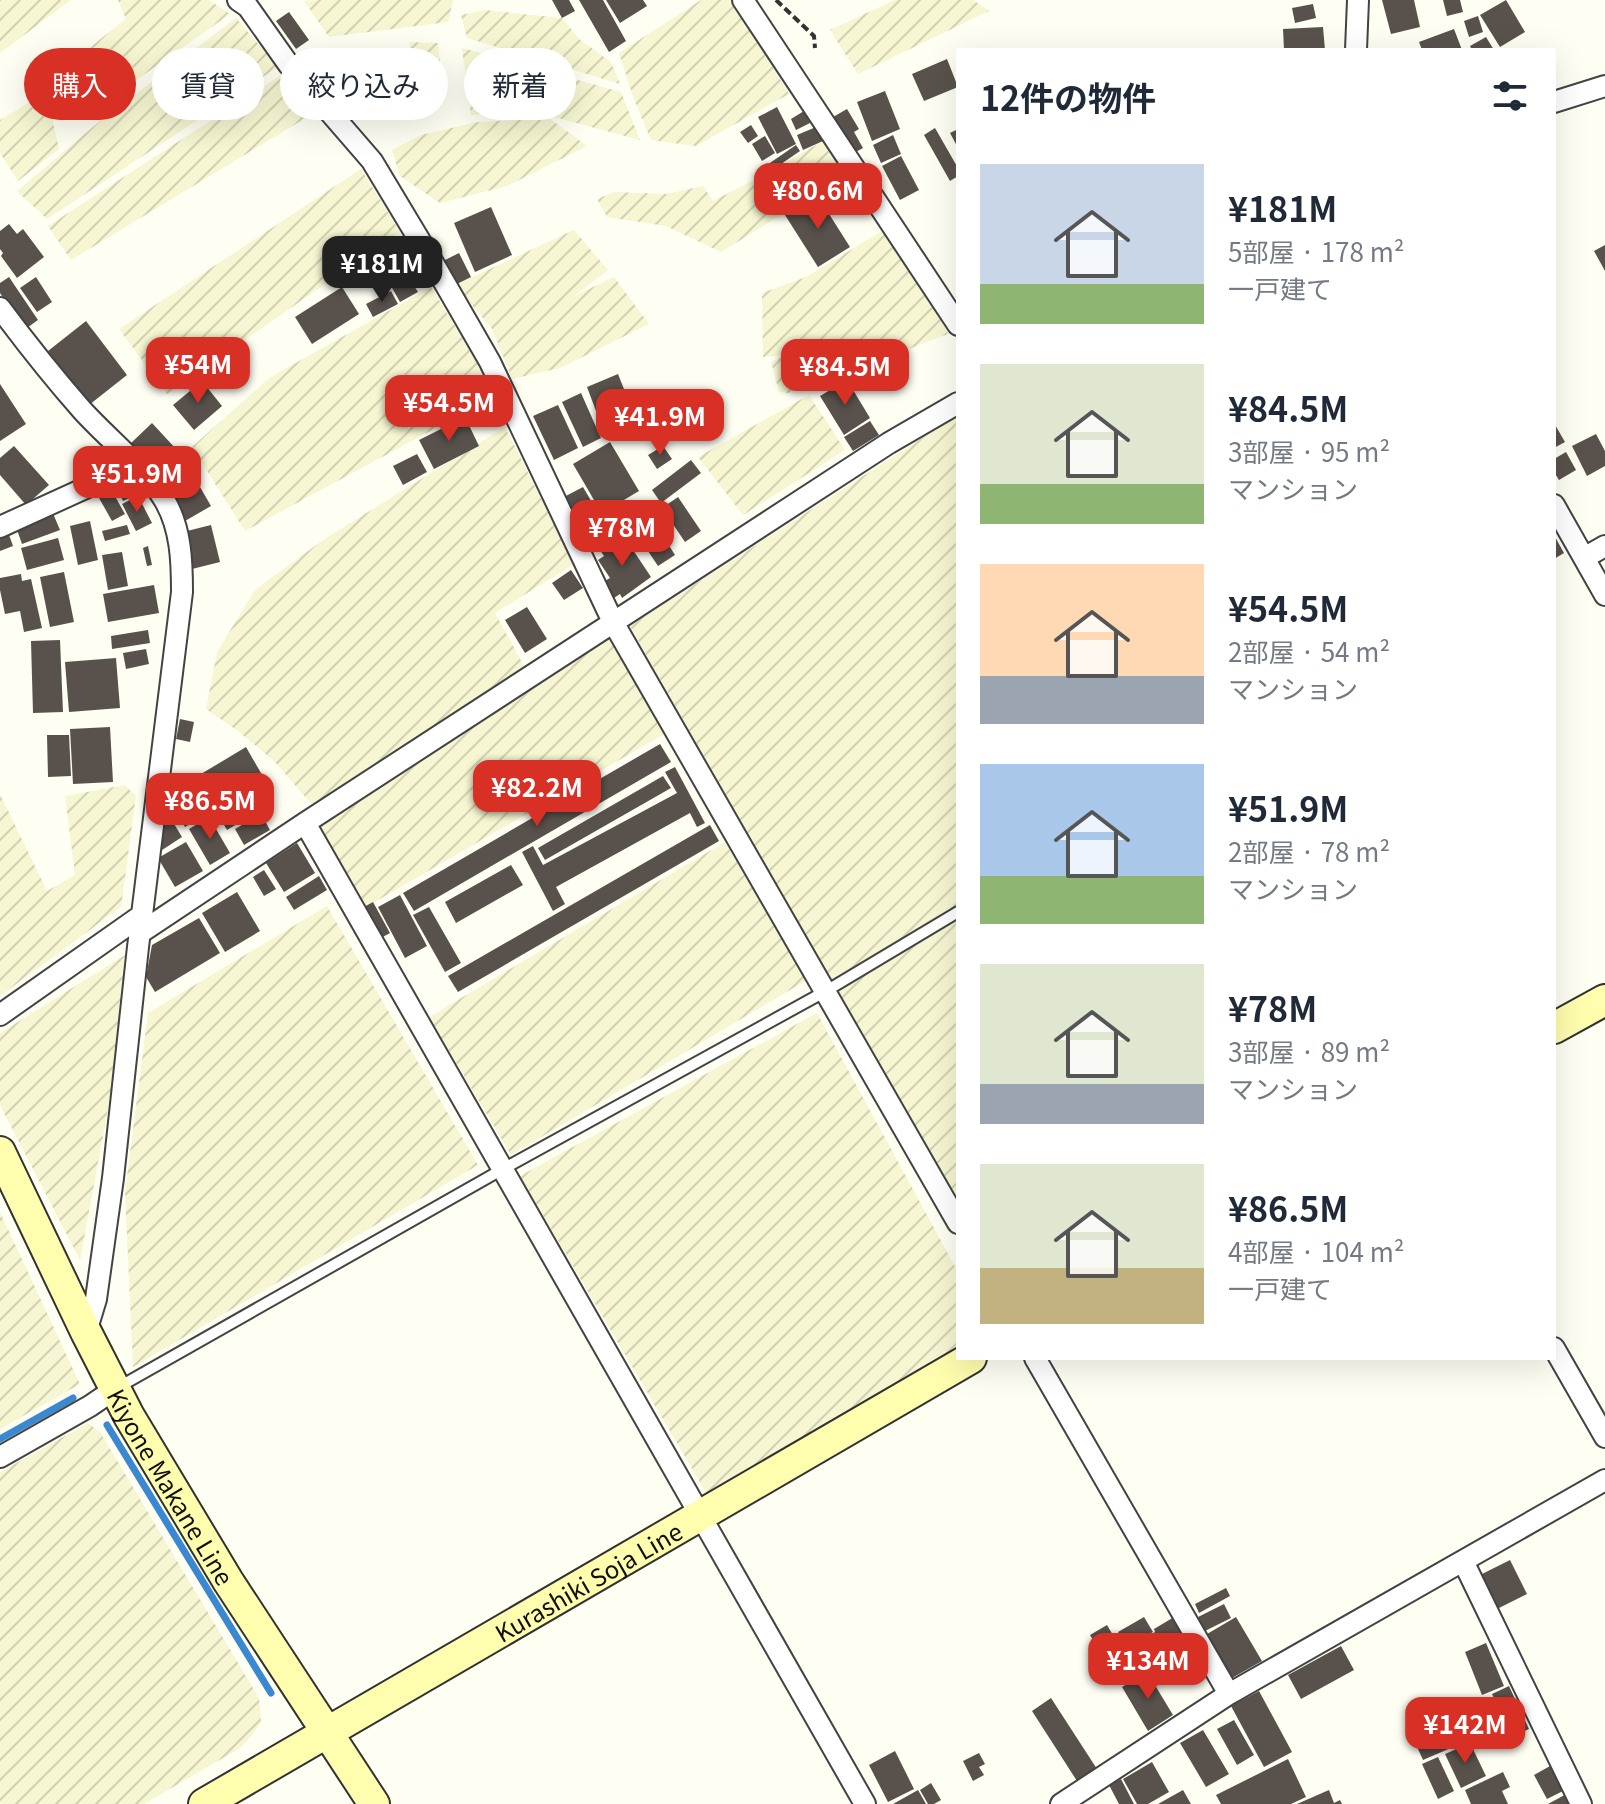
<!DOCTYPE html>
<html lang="ja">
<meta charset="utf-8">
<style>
:root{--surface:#fff;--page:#f2f2f3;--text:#1f2937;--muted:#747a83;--accent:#d93025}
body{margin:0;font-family:Georgia,"Noto Sans JP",serif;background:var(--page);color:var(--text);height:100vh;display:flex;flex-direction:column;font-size:30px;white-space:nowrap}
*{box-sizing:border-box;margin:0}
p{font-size:26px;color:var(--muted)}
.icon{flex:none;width:44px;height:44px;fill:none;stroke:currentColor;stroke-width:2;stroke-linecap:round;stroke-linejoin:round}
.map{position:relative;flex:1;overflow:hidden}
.drawer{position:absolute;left:956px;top:48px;width:600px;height:1312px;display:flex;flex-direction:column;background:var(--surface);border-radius:0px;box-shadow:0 8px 32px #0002}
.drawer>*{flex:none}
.hud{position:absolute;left:24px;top:48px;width:760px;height:72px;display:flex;gap:16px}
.price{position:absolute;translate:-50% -68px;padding:0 18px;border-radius:16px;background:var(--accent);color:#fff;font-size:26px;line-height:52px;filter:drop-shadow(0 2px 4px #0008)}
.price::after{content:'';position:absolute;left:50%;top:48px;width:24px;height:18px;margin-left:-12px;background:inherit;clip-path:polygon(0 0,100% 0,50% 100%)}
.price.current{background:#222;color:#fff}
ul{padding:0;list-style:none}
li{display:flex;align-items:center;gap:24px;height:200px;padding:0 24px}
li span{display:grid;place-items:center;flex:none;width:224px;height:160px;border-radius:0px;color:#555}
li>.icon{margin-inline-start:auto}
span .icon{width:96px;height:96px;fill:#fffc;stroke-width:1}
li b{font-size:34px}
h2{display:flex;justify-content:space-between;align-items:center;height:96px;padding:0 24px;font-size:34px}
.chip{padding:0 28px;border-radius:36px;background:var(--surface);box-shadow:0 8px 32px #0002;font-size:28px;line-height:72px}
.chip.current{background:var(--accent);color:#fff}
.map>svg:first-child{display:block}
.farmland{fill:url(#farmland-furrows)}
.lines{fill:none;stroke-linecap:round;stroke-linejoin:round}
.stream{stroke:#3a88d1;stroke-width:7}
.building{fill:#59524c}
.lane-casing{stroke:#434343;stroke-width:14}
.street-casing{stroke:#434343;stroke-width:24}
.secondary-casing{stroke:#323232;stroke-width:34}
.path{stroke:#323232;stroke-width:4;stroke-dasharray:8 4;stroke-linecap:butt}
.lane{stroke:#fff;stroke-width:10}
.street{stroke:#fff;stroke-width:20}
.secondary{stroke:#fffdae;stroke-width:30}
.labels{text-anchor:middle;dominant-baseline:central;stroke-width:8;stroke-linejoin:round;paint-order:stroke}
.street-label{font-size:24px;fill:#101010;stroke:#fff}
</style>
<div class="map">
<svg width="1605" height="1804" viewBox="0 0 1605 1804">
<defs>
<pattern id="farmland-furrows" width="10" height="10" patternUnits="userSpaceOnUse" patternTransform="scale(2)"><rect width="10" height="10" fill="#f6f6d2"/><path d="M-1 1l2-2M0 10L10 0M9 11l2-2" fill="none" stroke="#d2d2b3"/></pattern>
</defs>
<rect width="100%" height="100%" fill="#fffef3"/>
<path class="farmland" d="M0,0H71L0,53Z
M118,0H209L230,14L91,112L81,89L75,59L126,19Z
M318,0H453L448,22L329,37L304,1Z
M701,0H732L789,94L696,146L651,140L633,97L619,53Z
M895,0H973L989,11L858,74L830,30Z
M485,10L562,18L579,39L611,62L620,84L467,38L461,15Z
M236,18L278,67L47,219L17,191L100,121Z
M409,42L438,43L444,98L422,110Z
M462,48L621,92L640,140L532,111L471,115Z
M281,75L314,113L71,260L48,226Z
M46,92L59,149L18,181L0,153V120Z
M549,118L587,146L507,186L440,203L400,176L392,150L421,135L478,122Z
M823,141L848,174L721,252L666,226L607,217L597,199L615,192L666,194L703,186L713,201L758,178Z
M361,169L400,232L167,394L119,329Z
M887,228L927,291L948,334L885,358L831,371L790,393L779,392L771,362L784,355L763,357L762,293L806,277Z
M574,230L608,270L574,296L614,277L649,324L560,368L512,379L492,329L455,285Z
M431,287L497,395L245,531L192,447L269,378Z
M809,395L845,450L743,515L698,457Z
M958,415V1204L630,626Z
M505,427L574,564L495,613L524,666L314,807L274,761L238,731L206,709L217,652L255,590L323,540Z
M611,633L664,734L366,907L313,825Z
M125,785L136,796L121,907L0,996V794L47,891L75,875L65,796Z
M725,842L807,980L511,1155L429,1017Z
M327,906L478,1165L133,1367L125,1192L148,1013Z
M138,947L80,1260L0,1105V1033Z
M817,1013L958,1272V1348L707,1494L520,1176Z
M0,1212L80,1384L0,1429Z
M88,1423L100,1432L259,1698L261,1722L252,1735L240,1748L144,1804H0V1472Z"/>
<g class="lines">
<path class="stream" d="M107,1425L271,1693
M0,1439L73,1398"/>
</g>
<path class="building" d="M552,0H569L575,11L562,18Z
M579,0H603L626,41L609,52Z
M606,0H643L647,6L620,23Z
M1382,0H1414L1420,27L1391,34Z
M1443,0H1460L1463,12L1447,16Z
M1506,0L1525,32L1500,47L1480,15Z
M1313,4L1316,18L1295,23L1292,8Z
M289,12L309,40L296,49L276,21Z
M1478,16L1483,32L1469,37L1464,21Z
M1323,27L1325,50H1284L1283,29Z
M1454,29L1462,50H1422L1419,42Z
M1486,37L1494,50H1472L1470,46Z
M379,49L384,87L358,90L352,53Z
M947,59L958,87L924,101L912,74Z
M885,91L900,129L872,141L857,102Z
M777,107L796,144L777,154L758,117Z
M847,109L859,129L854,132L863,148L854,153L833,117Z
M804,111L810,123L796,130L791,119Z
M751,125L758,136L748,143L740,132Z
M816,127L823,141L803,150L797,135Z
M935,128L958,168V176L950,181L924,135Z
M958,129V148L950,133Z
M893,135L901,154L881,163L873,145Z
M765,136L775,153L762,161L752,144Z
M796,145L800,151L771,171L767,165Z
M901,156L919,190L900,200L882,166Z
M817,195L850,247L818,267L785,215Z
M491,207L512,255L475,272L454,223Z
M9,224L17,234L23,229L44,257L17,278L1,256L3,253L0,249V231Z
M1605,245V271L1594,251Z
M459,253L471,277L455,285L443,261Z
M408,276L418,292L400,302L391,286Z
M9,277L38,320L24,330L0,293V283Z
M36,277L52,302L37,312L20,288Z
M342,287L359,314L312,344L295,317Z
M391,291L398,304L373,317L366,304Z
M86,321L127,375L89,405L48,351Z
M618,374L634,414L602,427L587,387Z
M847,380L870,418L844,435L820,396Z
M202,381L222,406L194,430L173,405Z
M0,384L26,424L0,441Z
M581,393L601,438L583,447L562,402Z
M558,405L578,448L554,460L533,416Z
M465,417L479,446L434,469L419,440Z
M870,421L879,435L853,451L844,437Z
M152,423L176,449L154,469L130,444Z
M1554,423L1565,442L1554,448Z
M1596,434L1605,451V466L1587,476L1572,446Z
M610,442L639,491L602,513L619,534L597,551L580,529L601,512L573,464Z
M14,446L49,485L26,505L0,475V458Z
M663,446L672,459L657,469L648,455Z
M1566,452L1576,470L1559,480L1554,472V459Z
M417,454L427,472L403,485L393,466Z
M691,460L701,473L661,503L652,490Z
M183,462L191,474L165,490L157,478Z
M130,479L137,494L123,501L116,486Z
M196,480L211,506L185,521L170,496Z
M583,487L597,511L576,523L562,498Z
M112,491L125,514L112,521L99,498Z
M138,496L152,523L136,531L122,504Z
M678,497L701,531L685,542L662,508Z
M644,506L675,555L658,566L626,518Z
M52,511L60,530L22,544L15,524Z
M90,521L98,560L78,565L70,526Z
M127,525L130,534L105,541L102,531Z
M211,525L220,562L192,569L183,532Z
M8,532L13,546L0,551V535Z
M1554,535L1564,553L1554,559Z
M620,537L624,543L627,541L651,577L622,598L620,594L614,598L603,582L610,578L598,560L604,556L600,550Z
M58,538L64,560L27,570L21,548Z
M148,546L152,565L147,566L143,548Z
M122,552L128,586L108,590L102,555Z
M571,570L583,588L564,600L552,583Z
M64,572L74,622L50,627L40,577Z
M21,574L22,581L31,579L42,628L24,632L20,611L5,614L0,590V578Z
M154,585L159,613L108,622L103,594Z
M527,607L547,639L525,653L505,620Z
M148,630L150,643L112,649L111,636Z
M60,640L63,712L33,713L31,641Z
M146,649L149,664L126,669L123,653Z
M116,658L120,708L69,712L65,662Z
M180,719L194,722L190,742L176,739Z
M110,727L113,782L73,784L70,729Z
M47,735H69L71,776L48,777Z
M660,744L671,762L414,911L403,893Z
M246,747L265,780L215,810L196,777Z
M675,767L705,823L697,827L690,813L556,887L565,904L553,911L522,852L533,846L543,865L677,793L665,772Z
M663,776L671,788L545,860L538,848Z
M189,781L208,813L185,827L166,795Z
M252,792L262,809L227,830L217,813Z
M165,809L182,837L159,852Z
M261,814L270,830L244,845L235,829Z
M209,817L230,853L210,865L189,829Z
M710,825L719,841L458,992L448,976Z
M186,842L203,871L175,887L158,858Z
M297,843L315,873L284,892L266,863Z
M511,865L523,885L456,923L445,902Z
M264,870L276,889L264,896L253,877Z
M319,876L327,890L294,910L286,897Z
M237,892L260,931L225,952L202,913Z
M400,895L427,946L405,958L378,907Z
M373,902L390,933L381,938L364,907Z
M429,907L461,963L445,972L413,915Z
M199,918L220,953L155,992L146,977L152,945Z
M1510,1560L1527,1594L1497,1609L1480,1575Z
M1226,1588L1230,1596L1199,1613L1195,1604Z
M1224,1604L1231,1618L1205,1631L1198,1617Z
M1144,1617L1153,1632L1127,1647L1118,1632Z
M1174,1617L1185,1638L1164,1650L1166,1652L1140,1667L1129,1647L1155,1632L1154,1629Z
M1236,1617L1262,1661L1232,1678L1207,1634Z
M1107,1625L1123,1652L1106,1662L1090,1635Z
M1486,1643L1504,1686L1482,1695L1465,1652Z
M1341,1646L1354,1670L1301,1699L1288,1675Z
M1147,1672L1173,1715L1148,1731L1122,1687Z
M1509,1686L1529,1729L1512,1737L1492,1694Z
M1259,1691L1292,1752L1264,1767L1231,1706Z
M1051,1698L1097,1769L1077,1781L1032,1711Z
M1467,1717L1476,1737L1423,1760L1414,1740Z
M1234,1720L1254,1755L1237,1765L1217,1729Z
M1203,1730L1229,1774L1206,1787L1180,1743Z
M1470,1743L1486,1776L1461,1788L1445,1754Z
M895,1751L914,1789L888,1802L869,1765Z
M979,1753L985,1764L979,1767L984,1775L973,1781L963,1761Z
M1438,1757L1454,1791L1438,1799L1422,1764Z
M1288,1759L1306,1797L1291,1804H1221L1216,1795Z
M1152,1762L1169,1792L1148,1804H1137L1123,1779Z
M1550,1766L1563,1791L1547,1799L1534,1775Z
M1503,1772L1510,1787L1502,1791L1508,1804H1471L1465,1790Z
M1121,1779L1134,1804H1119L1109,1785Z
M931,1783L941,1800L934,1804H928L920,1790Z
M918,1790L926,1804H893Z
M1183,1790L1191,1804H1158Z
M1329,1790L1334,1803L1340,1800L1342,1804H1297Z
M1570,1792L1576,1804H1548Z"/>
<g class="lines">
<defs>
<path id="lane" d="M117,1388L503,1169L826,991L958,912"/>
<path id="street" d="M238,0L248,7L289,65L372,161L432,261L490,362L613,622L958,1223
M743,0L958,325
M1356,50L1358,0
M1554,102L1605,86
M0,308C26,343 53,377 82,410C108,439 145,467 165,501C181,529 182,561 182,592L138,947L113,1178L96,1299L86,1332
M1554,505L1605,595
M0,527L136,465
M1584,558L1605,546
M305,823L865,1804
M140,933L305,823L889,443L958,403
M0,1015L142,915
M1554,1348L1605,1437
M1035,1358L1229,1694
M0,1457L90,1406L115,1389
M1463,1561L1581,1804
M1061,1804L1229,1694L1605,1480"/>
<g id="secondary">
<path d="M1554,1028L1605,1000"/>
<path id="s1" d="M0,1152L86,1332L129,1416L228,1581L374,1804"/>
<path id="s2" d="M204,1804L971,1358"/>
</g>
</defs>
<use href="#lane" class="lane-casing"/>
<use href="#street" class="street-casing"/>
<use href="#secondary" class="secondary-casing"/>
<path class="path" d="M776,0L814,36L815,48"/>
<use href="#lane" class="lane"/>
<use href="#street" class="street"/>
<use href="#secondary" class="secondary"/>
</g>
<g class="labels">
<g class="street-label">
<text stroke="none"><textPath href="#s1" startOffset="376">Kiyone Makane Line</textPath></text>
<text stroke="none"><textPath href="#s2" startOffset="444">Kurashiki Soja Line</textPath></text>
</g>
</g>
</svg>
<b class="price" style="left:818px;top:231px">¥80.6M</b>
<b class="price current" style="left:382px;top:304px">¥181M</b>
<b class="price" style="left:198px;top:405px">¥54M</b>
<b class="price" style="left:845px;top:407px">¥84.5M</b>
<b class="price" style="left:449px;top:443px">¥54.5M</b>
<b class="price" style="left:660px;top:457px">¥41.9M</b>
<b class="price" style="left:137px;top:514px">¥51.9M</b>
<b class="price" style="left:622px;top:568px">¥78M</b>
<b class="price" style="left:537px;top:828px">¥82.2M</b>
<b class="price" style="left:210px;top:841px">¥86.5M</b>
<b class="price" style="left:1148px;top:1701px">¥134M</b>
<b class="price" style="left:1465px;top:1765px">¥142M</b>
<div class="hud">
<a class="chip current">購入</a>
<a class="chip">賃貸</a>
<a class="chip">絞り込み</a>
<a class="chip">新着</a>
</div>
<section class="drawer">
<h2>12件の物件<svg class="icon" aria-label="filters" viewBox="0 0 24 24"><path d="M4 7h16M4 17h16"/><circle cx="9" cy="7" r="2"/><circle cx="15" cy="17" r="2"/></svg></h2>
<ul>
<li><span style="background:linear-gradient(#c9d6e8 75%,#8fb573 0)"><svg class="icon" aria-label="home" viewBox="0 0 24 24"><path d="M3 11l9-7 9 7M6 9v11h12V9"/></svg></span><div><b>¥181M</b><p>5部屋 · 178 m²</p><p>一戸建て</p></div></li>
<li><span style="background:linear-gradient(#dfe7d0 75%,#8fb573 0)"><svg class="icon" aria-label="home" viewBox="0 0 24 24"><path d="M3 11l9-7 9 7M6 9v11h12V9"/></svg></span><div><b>¥84.5M</b><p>3部屋 · 95 m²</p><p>マンション</p></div></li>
<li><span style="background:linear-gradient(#ffd9b3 70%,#9aa5b1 0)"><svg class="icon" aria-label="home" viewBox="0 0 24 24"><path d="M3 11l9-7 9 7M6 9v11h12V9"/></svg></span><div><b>¥54.5M</b><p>2部屋 · 54 m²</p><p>マンション</p></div></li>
<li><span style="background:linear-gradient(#a9c7e8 70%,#8fb573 0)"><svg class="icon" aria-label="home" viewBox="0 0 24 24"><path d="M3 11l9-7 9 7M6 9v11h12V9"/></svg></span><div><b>¥51.9M</b><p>2部屋 · 78 m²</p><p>マンション</p></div></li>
<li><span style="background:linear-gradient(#dfe7d0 75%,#9aa5b1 0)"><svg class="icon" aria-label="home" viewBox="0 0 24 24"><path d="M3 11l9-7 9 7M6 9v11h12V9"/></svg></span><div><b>¥78M</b><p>3部屋 · 89 m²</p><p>マンション</p></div></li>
<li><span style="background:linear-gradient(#dfe7d0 65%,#c2b280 0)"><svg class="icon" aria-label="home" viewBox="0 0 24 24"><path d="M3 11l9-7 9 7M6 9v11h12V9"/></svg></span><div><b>¥86.5M</b><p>4部屋 · 104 m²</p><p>一戸建て</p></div></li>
</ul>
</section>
</div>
